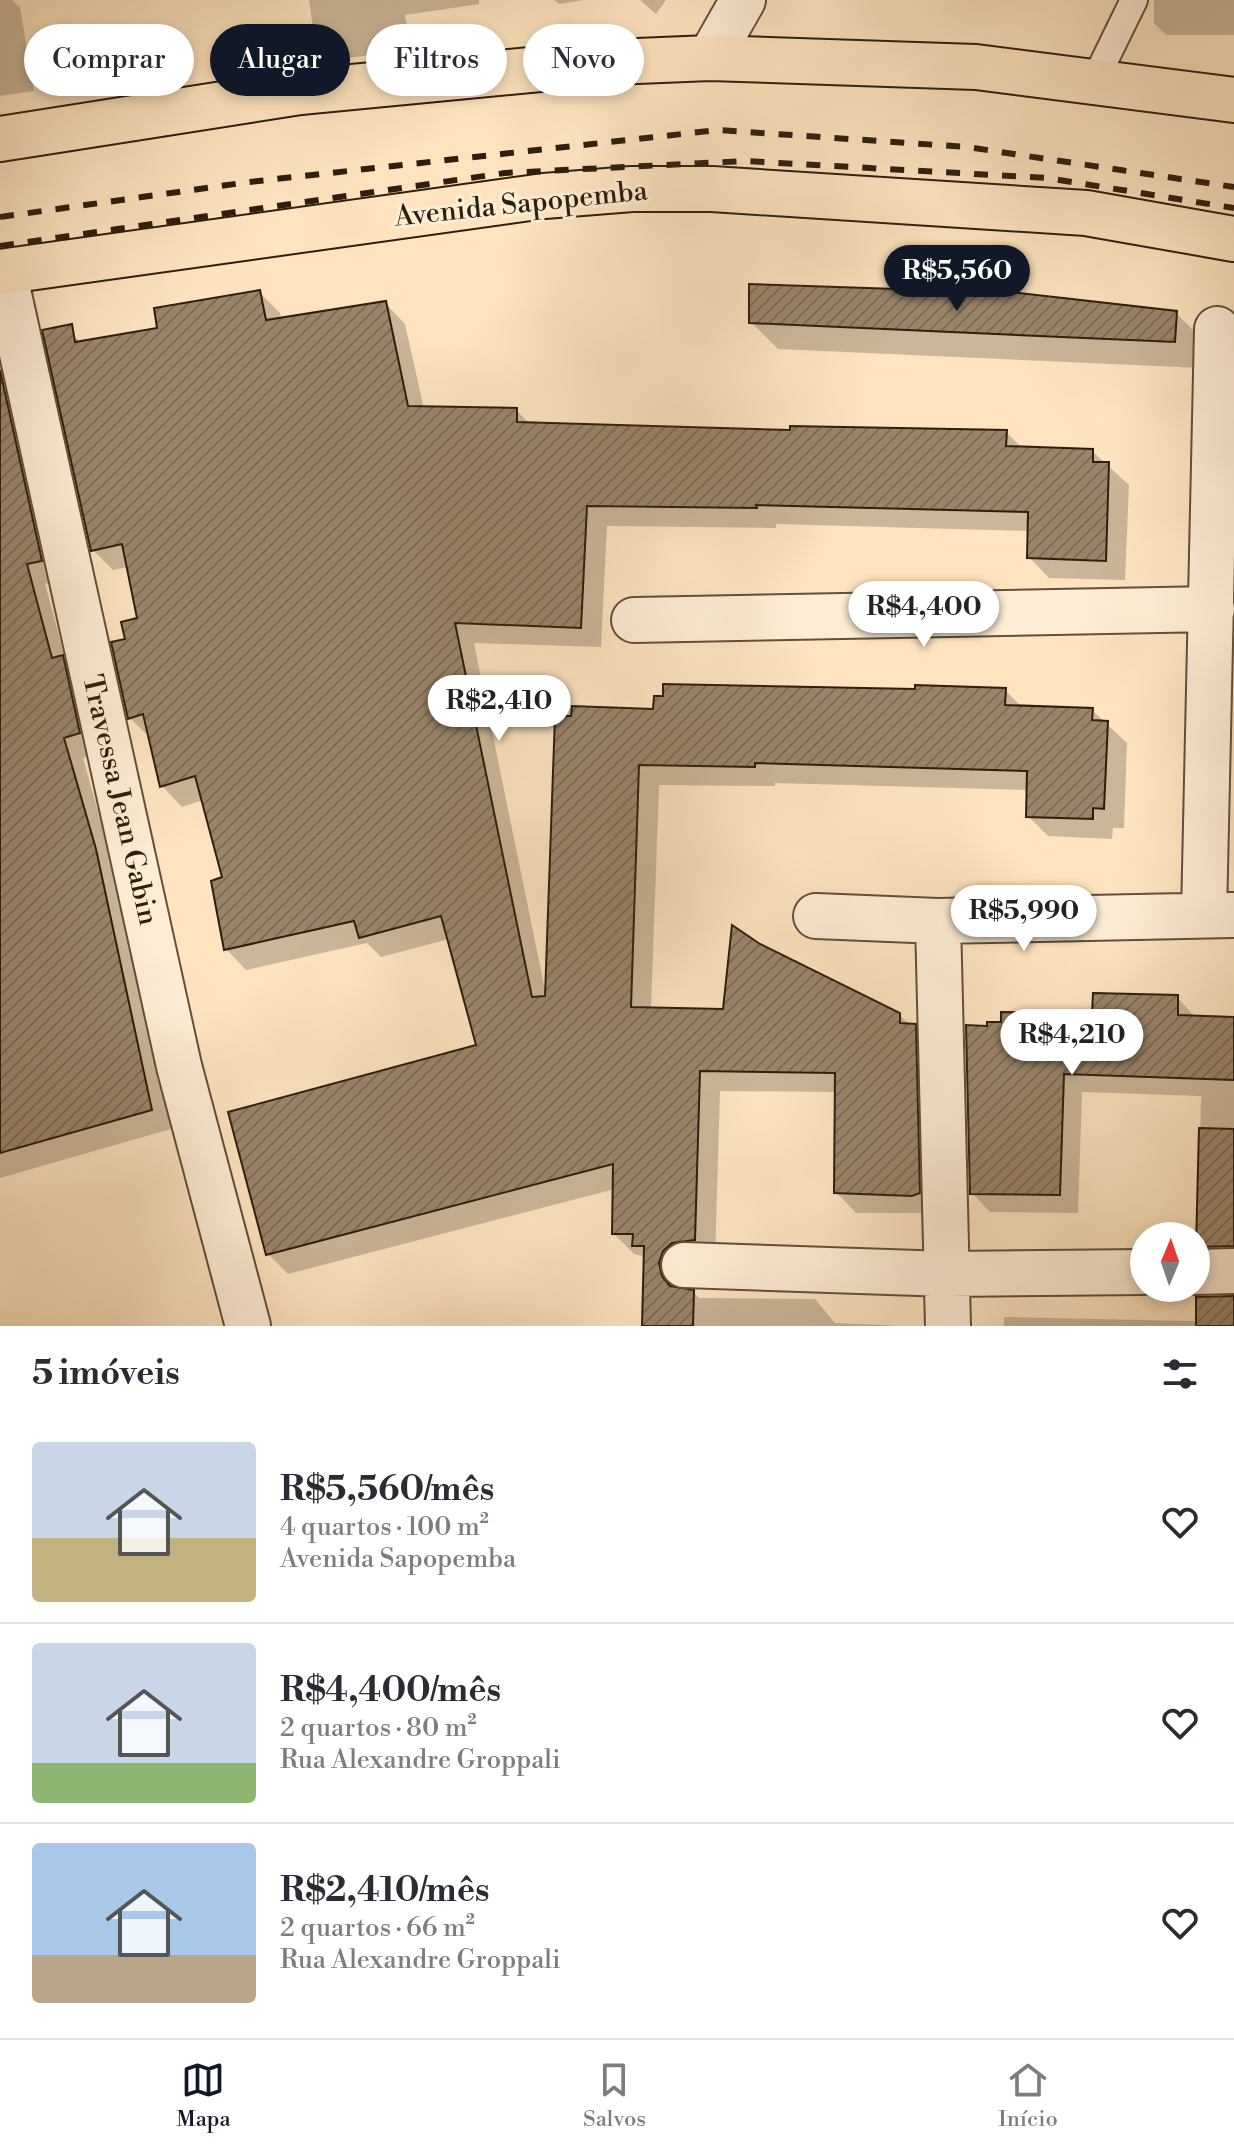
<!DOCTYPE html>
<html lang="pt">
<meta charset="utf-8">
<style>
:root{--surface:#fff;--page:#f7f7f7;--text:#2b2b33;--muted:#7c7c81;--line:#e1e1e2;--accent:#111827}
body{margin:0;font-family:"Libre Bodoni",serif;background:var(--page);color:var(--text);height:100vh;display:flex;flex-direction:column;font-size:30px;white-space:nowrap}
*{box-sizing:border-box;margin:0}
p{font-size:26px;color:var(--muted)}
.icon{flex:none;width:44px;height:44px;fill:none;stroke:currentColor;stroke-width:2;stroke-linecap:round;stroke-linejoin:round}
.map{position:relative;height:1326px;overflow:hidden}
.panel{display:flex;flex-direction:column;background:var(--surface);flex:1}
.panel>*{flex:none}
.guide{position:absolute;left:24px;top:24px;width:800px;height:72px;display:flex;gap:16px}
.needle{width:52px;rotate:2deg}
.tools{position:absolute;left:1130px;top:1222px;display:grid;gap:16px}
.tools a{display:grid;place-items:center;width:80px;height:80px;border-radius:50%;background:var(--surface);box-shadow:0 4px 12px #0003;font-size:40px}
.price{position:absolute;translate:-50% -68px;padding:0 18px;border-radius:28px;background:#fff;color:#222;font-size:26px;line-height:52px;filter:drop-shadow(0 2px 4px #0008)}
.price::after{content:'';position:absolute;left:50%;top:48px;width:24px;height:18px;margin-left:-12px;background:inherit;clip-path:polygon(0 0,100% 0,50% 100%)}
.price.on{background:var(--accent);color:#fff}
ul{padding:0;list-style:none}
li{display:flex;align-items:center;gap:24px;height:200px;padding:0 32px}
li+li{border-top:2px solid var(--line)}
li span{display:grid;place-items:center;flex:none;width:224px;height:160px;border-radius:8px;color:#555}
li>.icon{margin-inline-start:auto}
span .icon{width:96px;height:96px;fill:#fffc;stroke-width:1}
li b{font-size:34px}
h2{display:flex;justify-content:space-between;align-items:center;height:96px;padding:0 32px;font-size:34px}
.chip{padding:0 28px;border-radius:36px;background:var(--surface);box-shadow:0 4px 12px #0003;font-size:28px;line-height:72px}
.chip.on{background:var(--accent);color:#fff}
.tabs{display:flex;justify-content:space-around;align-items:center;height:112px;border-top:2px solid var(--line);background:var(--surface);font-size:22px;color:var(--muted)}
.tabs a{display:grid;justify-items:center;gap:4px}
.tabs .on{color:var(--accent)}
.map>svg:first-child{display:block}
.shadow{fill:#0003}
.building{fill:url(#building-hatch);stroke:#2e1e0e;stroke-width:2}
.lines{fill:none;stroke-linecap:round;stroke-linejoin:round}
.lane-casing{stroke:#62503a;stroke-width:30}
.street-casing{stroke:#62503a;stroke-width:48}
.primary-casing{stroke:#2e1e0e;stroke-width:48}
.lane{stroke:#feedd5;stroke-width:26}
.street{stroke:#feedd5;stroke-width:44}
.primary{stroke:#fde4bf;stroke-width:44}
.rail{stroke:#2e1e0e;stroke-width:6;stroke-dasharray:14 14;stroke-linecap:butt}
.labels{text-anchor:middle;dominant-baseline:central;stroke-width:6;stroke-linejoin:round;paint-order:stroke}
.street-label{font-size:28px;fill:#2e1e0e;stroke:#feedd5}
</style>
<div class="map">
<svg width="1234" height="1326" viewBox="0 0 1234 1326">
<defs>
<pattern id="building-hatch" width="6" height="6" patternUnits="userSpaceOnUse" patternTransform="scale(2)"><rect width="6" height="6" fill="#9a856a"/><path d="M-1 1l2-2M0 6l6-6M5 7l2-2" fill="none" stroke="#7e6c56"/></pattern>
</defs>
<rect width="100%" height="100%" fill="#fde4bf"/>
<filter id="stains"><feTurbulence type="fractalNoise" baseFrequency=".0025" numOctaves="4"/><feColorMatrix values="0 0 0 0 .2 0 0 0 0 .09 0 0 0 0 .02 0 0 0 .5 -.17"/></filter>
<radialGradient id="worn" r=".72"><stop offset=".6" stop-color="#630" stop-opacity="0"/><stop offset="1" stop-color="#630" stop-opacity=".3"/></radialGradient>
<path class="shadow" d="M0,0H12L20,7L34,91L0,96Z
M309,0H479V4L405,15L411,50L339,59L314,35Z
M555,0H584L559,4Z
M640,0H666L656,14Z
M1154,0H1234V35H1166L1154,23Z
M259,292L280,313L281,320L385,303L405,324L424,409L516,410L531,425L792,432H1006L1023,449L1092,451L1129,485L1125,580L1049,578L1029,557L1030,531L776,524V528L607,526L601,647L474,643L545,990L655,711L1005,690L1022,707L1092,710L1127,743L1124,828H1113L1112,839L1048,836L1028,816V790L775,783V786L659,785L651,1009L725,1011L759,946L899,1015L935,1046L939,1213H856L836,1192L837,1092L720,1091L715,1260L682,1273L679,1290L693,1292L699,1298L815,1299L835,1323L902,1326H644L646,1257L634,1254L614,1234L615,1189L288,1274L268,1254L478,1047L449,939L381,957L367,943L246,970L226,949L225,879L203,800L182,807L162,786L150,738L130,718L127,640L139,620L128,567L113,570L93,550L72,334L81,343L160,329Z
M1176,313L1203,340L1201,368L778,349L751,322Z
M0,357L15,372L61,580L45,584L66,662L82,677L99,753L83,758L115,871L171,1129L0,1178Z
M1177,997L1196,1018L1234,1019V1264H1217L1198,1246L1201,1096L1082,1092L1078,1213L990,1212L972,1193L989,1028L1094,1016Z
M1004,1317L1234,1322V1326H1004Z"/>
<path class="building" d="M749,284L1019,293L1177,311L1175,342L749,323Z
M260,290L266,320L386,301L408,406L517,408V422L790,430V426L1007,430L1006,446L1093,449V462H1109L1106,561L1027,558L1028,512L756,505L757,508L587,506L581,628L455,623L532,997L545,996L555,716H571L572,706L653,709L654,696H663V684L915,689V685L1006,688L1005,705L1093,708L1092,720L1108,721L1104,809L1093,808V819L1026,817L1027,771L755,763V767L639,765L631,1007L723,1009L732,925L760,944L900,1013V1023L916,1024L920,1193L912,1196L834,1193L835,1073L700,1071L695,1240L672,1243L663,1251L659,1263L662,1276L670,1286L694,1290L693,1326H642L644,1246H632L633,1234H612L613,1164L266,1255L228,1112L476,1045L441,916L359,938L354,921L224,950L211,881L222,877L195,776L160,787L143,714L128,719L111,642L125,639L121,622L137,618L122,544L91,551L42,330L72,324L75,342L157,328L154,308Z
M0,370L42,561L27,564L52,658L63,655L80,733L64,738L96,849L152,1110L0,1153Z
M1093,993L1178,995V1015L1234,1017V1080L1064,1074L1060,1195L970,1194L966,1025L987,1026V1022H1001V1012L1092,1014Z
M1199,1128L1234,1129V1246L1196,1247Z
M1234,1296V1326H1196V1297Z"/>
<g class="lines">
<defs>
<path id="lane" d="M1094,82L1134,0"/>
<path id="street" d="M710,58L743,0
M4,272L179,1066L248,1326
M634,620L1212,609
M1204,915L1217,329
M816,916L938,921L1233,915
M938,921L948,1326
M684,1265L948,1274L1144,1272
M1196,1272L1234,1271"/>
<path id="primary" d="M0,139L300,92L613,62L710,58L976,67L1234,100
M0,272L544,196L632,189H712L1086,213L1234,239"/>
</defs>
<use href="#lane" class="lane-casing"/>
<use href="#street" class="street-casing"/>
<use href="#primary" class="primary-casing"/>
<use href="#lane" class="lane"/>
<use href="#street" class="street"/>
<use href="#primary" class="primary"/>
<path class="rail" d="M0,217L249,182L718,130L967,147L1234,187
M0,246L505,173L745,161L1047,178L1234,208"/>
</g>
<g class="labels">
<g class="street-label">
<text transform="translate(521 204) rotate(-6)">Avenida Sapopemba</text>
<text transform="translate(120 800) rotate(77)">Travessa Jean Gabin</text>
</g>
</g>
<rect width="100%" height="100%" filter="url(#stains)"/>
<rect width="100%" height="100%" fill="url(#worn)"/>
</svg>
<div class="tools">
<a><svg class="needle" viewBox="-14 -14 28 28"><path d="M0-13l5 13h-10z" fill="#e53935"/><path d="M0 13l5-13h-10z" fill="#7c7c81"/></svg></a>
</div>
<b class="price on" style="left:957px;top:313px">R$5,560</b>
<b class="price" style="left:924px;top:649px">R$4,400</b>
<b class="price" style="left:499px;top:743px">R$2,410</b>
<b class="price" style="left:1024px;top:953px">R$5,990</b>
<b class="price" style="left:1072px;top:1077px">R$4,210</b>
<div class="guide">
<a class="chip">Comprar</a>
<a class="chip on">Alugar</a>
<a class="chip">Filtros</a>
<a class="chip">Novo</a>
</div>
</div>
<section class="panel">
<h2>5 imóveis<svg class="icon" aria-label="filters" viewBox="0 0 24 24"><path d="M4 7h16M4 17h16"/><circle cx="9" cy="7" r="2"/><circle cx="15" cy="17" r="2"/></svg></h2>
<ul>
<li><span style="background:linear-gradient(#c9d6e8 60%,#c2b280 0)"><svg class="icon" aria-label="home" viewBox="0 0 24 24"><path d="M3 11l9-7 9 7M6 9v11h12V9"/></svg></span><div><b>R$5,560/mês</b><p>4 quartos · 100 m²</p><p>Avenida Sapopemba</p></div><svg class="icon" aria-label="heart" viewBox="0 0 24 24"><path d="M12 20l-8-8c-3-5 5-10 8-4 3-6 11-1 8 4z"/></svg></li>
<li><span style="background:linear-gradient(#c9d6e8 75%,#8fb573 0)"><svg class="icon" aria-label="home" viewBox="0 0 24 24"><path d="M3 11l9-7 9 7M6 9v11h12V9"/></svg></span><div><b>R$4,400/mês</b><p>2 quartos · 80 m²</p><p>Rua Alexandre Groppali</p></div><svg class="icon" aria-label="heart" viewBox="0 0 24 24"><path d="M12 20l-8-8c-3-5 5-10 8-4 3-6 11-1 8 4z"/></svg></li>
<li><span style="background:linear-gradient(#a9c7e8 70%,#b9a48a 0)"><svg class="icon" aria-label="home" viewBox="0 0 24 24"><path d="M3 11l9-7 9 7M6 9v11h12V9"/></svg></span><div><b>R$2,410/mês</b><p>2 quartos · 66 m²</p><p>Rua Alexandre Groppali</p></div><svg class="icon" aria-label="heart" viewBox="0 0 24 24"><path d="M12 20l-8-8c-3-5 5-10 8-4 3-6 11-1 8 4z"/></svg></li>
</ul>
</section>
<nav class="tabs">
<a class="on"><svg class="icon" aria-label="map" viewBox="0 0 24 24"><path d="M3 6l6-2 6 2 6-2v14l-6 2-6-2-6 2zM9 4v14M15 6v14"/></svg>Mapa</a>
<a><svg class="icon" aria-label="saved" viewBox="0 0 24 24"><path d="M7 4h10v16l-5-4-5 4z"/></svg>Salvos</a>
<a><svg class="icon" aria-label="home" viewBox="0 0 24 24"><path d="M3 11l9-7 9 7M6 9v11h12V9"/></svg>Início</a>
</nav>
